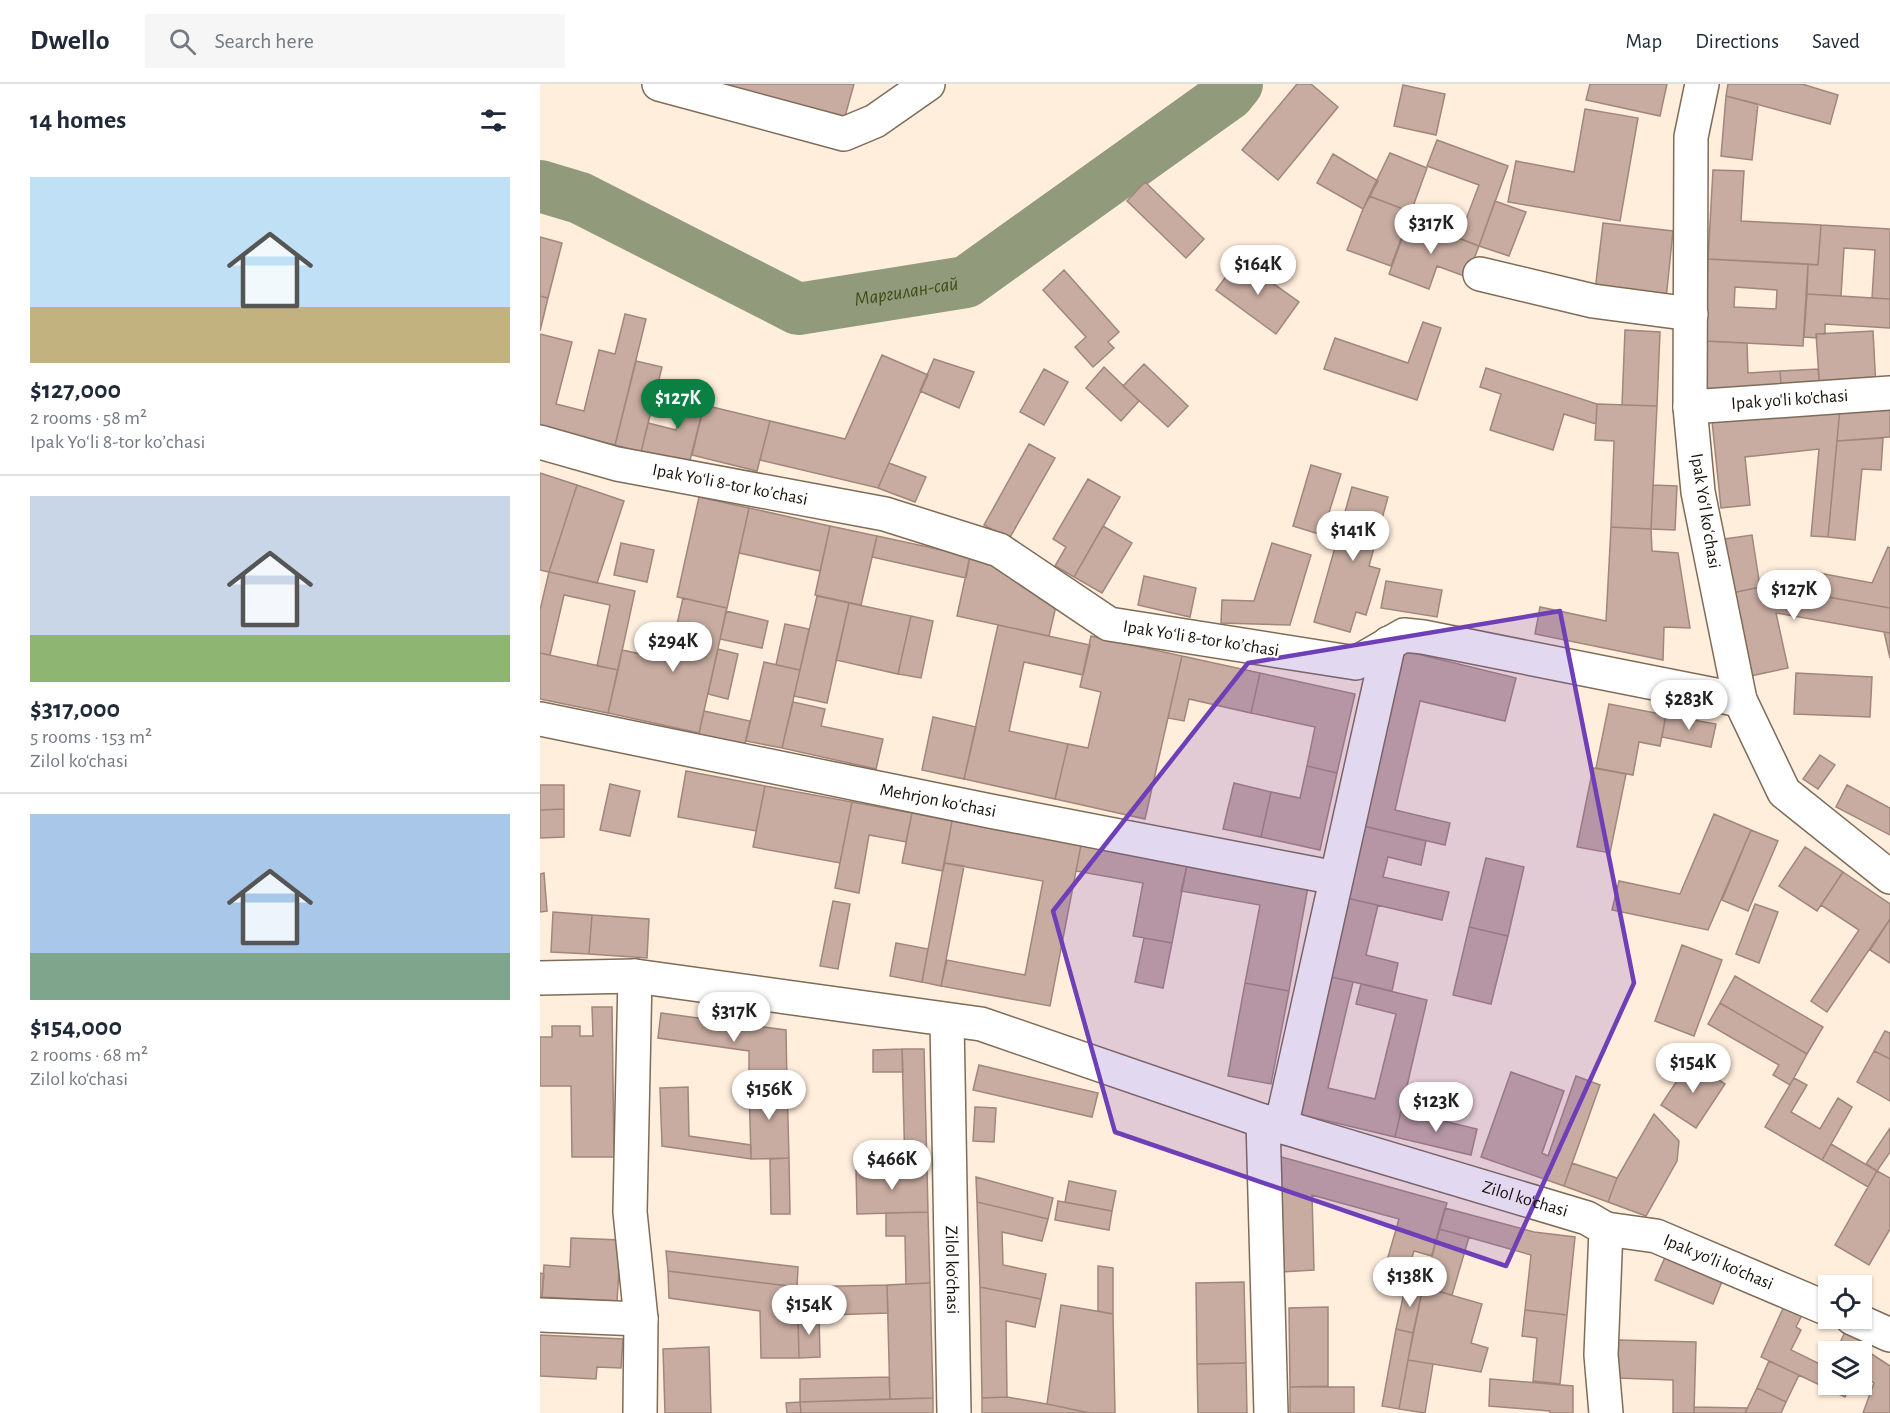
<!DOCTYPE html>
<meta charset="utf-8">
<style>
:root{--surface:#fff;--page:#f6f6f7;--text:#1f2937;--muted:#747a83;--line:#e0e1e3;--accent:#0b8043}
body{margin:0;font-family:"Alegreya Sans",sans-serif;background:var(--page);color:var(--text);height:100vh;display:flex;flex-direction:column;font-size:22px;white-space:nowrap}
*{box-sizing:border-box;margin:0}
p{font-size:20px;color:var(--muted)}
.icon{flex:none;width:33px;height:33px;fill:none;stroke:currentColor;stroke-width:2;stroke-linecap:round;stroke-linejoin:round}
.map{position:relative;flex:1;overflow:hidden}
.panel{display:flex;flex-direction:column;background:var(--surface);width:540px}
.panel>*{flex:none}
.controls{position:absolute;left:1278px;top:1191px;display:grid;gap:12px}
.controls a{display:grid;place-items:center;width:54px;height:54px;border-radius:0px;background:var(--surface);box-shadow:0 2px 4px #0004;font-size:30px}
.price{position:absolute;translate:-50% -51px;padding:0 14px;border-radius:21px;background:#fff;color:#222;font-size:20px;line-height:39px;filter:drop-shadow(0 2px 3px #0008)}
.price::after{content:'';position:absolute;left:50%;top:36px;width:18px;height:14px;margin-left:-9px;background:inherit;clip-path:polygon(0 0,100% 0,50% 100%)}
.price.active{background:var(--accent);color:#fff}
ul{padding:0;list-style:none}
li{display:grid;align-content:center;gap:12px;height:318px;padding:0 30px}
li+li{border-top:2px solid var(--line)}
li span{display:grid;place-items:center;height:186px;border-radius:0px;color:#555}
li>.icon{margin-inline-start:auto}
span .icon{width:108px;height:108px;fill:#fffc;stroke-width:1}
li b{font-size:26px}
h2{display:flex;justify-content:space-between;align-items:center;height:72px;padding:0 30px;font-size:26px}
header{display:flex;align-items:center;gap:36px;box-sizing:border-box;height:84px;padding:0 30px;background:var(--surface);border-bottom:2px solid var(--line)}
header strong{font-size:28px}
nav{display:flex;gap:33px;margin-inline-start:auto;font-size:21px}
.search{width:420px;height:54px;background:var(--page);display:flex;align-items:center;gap:15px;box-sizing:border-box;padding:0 21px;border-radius:0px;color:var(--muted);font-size:22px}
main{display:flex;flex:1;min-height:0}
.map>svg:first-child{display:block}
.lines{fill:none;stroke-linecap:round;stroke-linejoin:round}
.river{stroke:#919a7b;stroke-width:52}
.building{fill:#c8aca1;stroke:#a1867b;stroke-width:1.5;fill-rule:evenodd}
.minor-casing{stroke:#7e6c59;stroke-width:36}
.minor{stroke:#fff;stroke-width:33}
.marked{fill:#6f3fb7;fill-opacity:0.2;stroke:#6f3fb7;stroke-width:4.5;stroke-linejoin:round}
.labels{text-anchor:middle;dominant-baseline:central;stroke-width:4.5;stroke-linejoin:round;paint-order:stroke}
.street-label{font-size:18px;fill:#181109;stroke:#fff}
.water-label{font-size:20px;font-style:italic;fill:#404b18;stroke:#fff}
</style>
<header>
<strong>Dwello</strong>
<div class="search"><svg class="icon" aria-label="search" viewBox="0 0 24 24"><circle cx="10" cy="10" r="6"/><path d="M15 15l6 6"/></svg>Search here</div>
<nav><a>Map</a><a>Directions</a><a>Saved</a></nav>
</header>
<main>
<section class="panel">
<h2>14 homes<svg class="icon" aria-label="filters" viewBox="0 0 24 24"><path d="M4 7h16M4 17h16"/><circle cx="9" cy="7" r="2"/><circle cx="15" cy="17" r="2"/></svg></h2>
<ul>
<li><span style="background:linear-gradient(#bfe0f5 70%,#c2b280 0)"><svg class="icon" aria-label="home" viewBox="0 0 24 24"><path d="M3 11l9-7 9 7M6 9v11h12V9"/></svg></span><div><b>$127,000</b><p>2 rooms · 58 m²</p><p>Ipak Yoʻli 8-tor koʼchasi</p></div></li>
<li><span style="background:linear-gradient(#c9d6e8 75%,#8fb573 0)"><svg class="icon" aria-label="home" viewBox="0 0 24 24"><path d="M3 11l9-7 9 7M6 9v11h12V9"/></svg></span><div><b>$317,000</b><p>5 rooms · 153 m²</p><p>Zilol ko‘chasi</p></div></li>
<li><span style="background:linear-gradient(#a9c7e8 75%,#7fa58c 0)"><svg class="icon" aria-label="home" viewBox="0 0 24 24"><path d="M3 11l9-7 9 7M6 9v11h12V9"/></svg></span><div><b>$154,000</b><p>2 rooms · 68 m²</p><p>Zilol ko‘chasi</p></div></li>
</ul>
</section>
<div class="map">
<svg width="1350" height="1329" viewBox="0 0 1350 1329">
<rect width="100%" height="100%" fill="#ffeedc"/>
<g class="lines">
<path class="river" id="s1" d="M0,102L40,114L258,225L426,198L689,10L697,0"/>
</g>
<path class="building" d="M174,0H314L304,36Z
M757,0H771L798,23L738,96L702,66Z
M1050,0H1127L1120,32L1046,16Z
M1188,0H1262L1298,11L1290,40L1186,12Z
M863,1L905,10L896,51L854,42Z
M1186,12L1218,20L1212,76L1181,72Z
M1045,25L1098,34L1080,137L968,118L976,77L1034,88Z
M897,56L968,82L939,162L919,154L939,101L887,82Z
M850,69L887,84L871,128L829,112Z
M793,70L838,97L823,125L777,99Z
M1173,86L1204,87L1201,137L1281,141L1278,181L1168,175Z
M605,98L664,155L646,174L587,117Z
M829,112L871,128L851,182L807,166L823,125Z
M955,117L986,128L969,172L939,162Z
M869,136L939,162L927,193L897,182L889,205L849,190Z
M1063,139L1133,147L1126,215L1055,207Z
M1281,141L1350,145V215L1332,214L1335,166L1304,164L1301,212L1267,210L1268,180L1278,181Z
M0,153L22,159L8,214L0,212Z
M699,175L759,218L736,250L676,206Z
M1168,175L1268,180L1263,262L1164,257ZM1195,203L1237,206L1236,225L1194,223Z
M524,186L579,248L568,258L574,264L553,283L535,263L546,253L503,206Z
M1267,210L1350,215V244L1285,240V250H1276L1277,254L1264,253Z
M0,212L8,214L0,247Z
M85,230L106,235L75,361L0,343V250L32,258L16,320L44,327L59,266L75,270Z
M883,238L901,244L877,316L784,285L795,254L868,279Z
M1085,246L1120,248L1117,322L1082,321Z
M1333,247L1336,304L1280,307L1276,250Z
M1164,257L1207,259L1208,289L1240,287L1242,310L1167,314Z
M342,271L388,291L338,404L220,376L230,337L305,355Z
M394,275L434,288L419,324L380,307Z
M96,277L122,283L101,368L75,361Z
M604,280L648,322L628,343L583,302Z
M564,283L599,317L581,337L546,304Z
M946,284L1057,320L1056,340L1024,330L1013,366L950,346L961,310L940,303Z
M504,285L528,298L504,341L480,328Z
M1278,285L1280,307L1242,310L1240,287Z
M148,300L168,305L149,380L101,368L108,339L136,346Z
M1350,319V353L1297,357L1300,324Z
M1057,320L1117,322L1111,445L1071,443L1074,357L1055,356Z
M164,321L230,337L217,387L152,371Z
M1300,324L1288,453L1271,452L1279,365L1205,373L1210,421L1181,424L1172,337Z
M1343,354L1341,386L1322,385L1315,456L1288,453L1297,357Z
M489,360L515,374L469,455L444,441Z
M349,379L386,393L375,418L338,404Z
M771,381L801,390L782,451L753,442Z
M0,389L37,401L9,488L0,486Z
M548,395L580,413L534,493L515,482L526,463L513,455Z
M37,401L84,417L57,499L9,488Z
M1113,401L1137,402L1135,446L1111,445Z
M812,403L848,413L829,482L840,485L826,531L816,528L810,548L774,538Z
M159,413L209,424L187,524L137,513Z
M209,424L290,442L280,487L199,469Z
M290,442L337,452L321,521L275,511Z
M563,442L592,459L562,509L534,493Z
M1071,443L1111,445L1112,467L1138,469L1150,544L1124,543L1123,576L995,550L1000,523L1066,537Z
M1212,451L1220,503L1192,509L1185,455Z
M337,452L430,472L426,494L332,473Z
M81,459L114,466L107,498L74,491Z
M732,459L771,471L750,541L681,539L682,516L714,517Z
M1348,463L1350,464V524L1264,509L1268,487L1332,499Z
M430,472L447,476L516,522L509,552L417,532Z
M9,488L95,507L78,586L57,582L70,521L24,511L10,571L0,569V526Z
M604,492L656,504L650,533L598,521Z
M846,497L902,506L897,533L841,524Z
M1225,502L1350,524V549L1236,529L1248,584L1210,592L1192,509Z
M277,512L309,519L287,619L254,612Z
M143,514L187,524L159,649L68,629L82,566L129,576Z
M309,519L371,532L358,590L296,576Z
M186,527L228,537L222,564L180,555Z
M371,532L393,537L381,594L358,590Z
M245,540L269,545L260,586L236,581Z
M458,541L550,561L543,591L484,578L469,647L528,660L515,715L424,695Z
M1344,548L1350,549V574Z
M551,552L642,572L605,735L515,715L528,660L548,664L561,608L540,603Z
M178,565L198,570L188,615L168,610Z
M861,566L976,594L965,637L880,617L855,726L910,739L905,761L819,741Z
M0,569L78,586L68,629L0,615Z
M642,572L720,589L711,629L649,615L644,637L628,634Z
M224,578L260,586L242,664L206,657Z
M720,589L815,610L797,689L767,682L775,643L711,629Z
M1256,589L1332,593L1330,633L1254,630Z
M253,618L285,625L281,642L343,655L336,685L242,664Z
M1069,620L1126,631L1120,662L1099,658L1093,691L1056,684Z
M164,627L210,637L204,664L158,654Z
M1126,631L1176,640L1171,663L1122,653Z
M393,633L436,643L424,695L382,686Z
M1280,671L1295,681L1278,705L1263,695Z
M767,682L797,689L780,766L721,753L731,708L760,714Z
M1053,684L1086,690L1070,769L1037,763Z
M146,687L225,702L216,747L138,733Z
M694,699L731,708L721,753L683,745Z
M70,700L100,707L90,752L60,746Z
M0,701H24V725L0,726Z
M1307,701L1350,724V751L1296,723Z
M225,702L312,718L300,779L213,763Z
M312,718L372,729L366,758L329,751L319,809L295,804Z
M24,725V753L0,754V726Z
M372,729L412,737L403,787L362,779Z
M1174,730L1211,746L1168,846L1072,826L1079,797L1140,810Z
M412,737L541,761L510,922L401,902L407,876L485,891L503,797L404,779Z
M819,741L886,757L881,781L848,773L843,793L909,808L902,836L802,813Z
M1211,746L1238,757L1208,827L1182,816Z
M541,761L647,781L632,859L593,852L603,799L536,787Z
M1265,763L1303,788L1277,827L1239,802Z
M946,774L984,783L968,852L929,843Z
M404,779L424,782L401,902L382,898Z
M647,781L768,803L749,907L705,899L720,821L641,807Z
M1303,788L1350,820V835L1287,928L1271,917L1319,846L1281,821Z
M4,789L7,827L0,828V790Z
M802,813L838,821L826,871L858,879L852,907L783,891Z
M293,817L310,820L298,885L280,882Z
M1215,820L1238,828L1219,879L1196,870Z
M13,828L52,831L49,870L11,868Z
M52,831L109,835L107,874L49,870Z
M1350,835V879L1330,866Z
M929,843L968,852L951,920L913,911Z
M604,854L632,859L623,904L595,898Z
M356,859L388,865L382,898L350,892Z
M1142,861L1182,876L1154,952L1115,937Z
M783,891L813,898L788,1004L835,1015L856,930L816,920L821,900L887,916L855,1053L750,1028Z
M1195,892L1283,943L1267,970L1180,919Z
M705,899L749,907L731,1000L688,992Z
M1180,919L1267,970L1250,1001L1233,991L1239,981L1168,940Z
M52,923H72L74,1073H32L31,1002H0V953H12V942H40V952H53Z
M121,929L246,946L247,999L209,1000V967L118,954Z
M1345,947L1350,949V975L1334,967Z
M362,965L363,988H333V966Z
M362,965H384L387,1084H365Z
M1334,967L1350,975V1017L1317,998Z
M1150,977L1185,1000L1156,1044L1121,1021Z
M439,981L558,1009L552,1033L433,1006Z
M971,988L1024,1007L1002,1069L1008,1072L1036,992L1060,1001L1024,1102L941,1073Z
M1254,994L1267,1001L1251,1028L1280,1045L1298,1014L1312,1023L1282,1076L1225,1043Z
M247,999L249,1074L211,1075L209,1000Z
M148,1003L149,1052L211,1061V1075L122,1062L120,1004Z
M435,1023L456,1024L454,1058L433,1057Z
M861,1027L937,1045L931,1071L855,1053Z
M1114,1030L1139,1057L1137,1077L1106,1132L1068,1118L1077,1094Z
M1350,1044V1068L1337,1087L1326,1080Z
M1291,1060L1337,1087L1328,1103L1282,1076Z
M738,1072L907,1119L892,1172L874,1167L866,1193L844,1187L859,1135L772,1111L774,1186L742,1188Z
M249,1074L250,1130H231L230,1075Z
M1032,1079L1077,1094L1068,1118L1024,1102Z
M387,1084L388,1128L317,1130L316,1086Z
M1337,1087L1350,1094V1145L1329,1181L1295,1161Z
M436,1093L513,1114L508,1135L437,1118Z
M529,1097L576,1107L572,1127L525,1118Z
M518,1117L572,1127L569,1146L515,1136Z
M437,1118L508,1135L502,1157L462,1148L463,1181L506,1190L501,1215L440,1203Z
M905,1124L994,1148L1035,1153L1027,1231L985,1226L991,1171L899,1145Z
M388,1128L390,1199L366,1200L365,1152H346V1129Z
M899,1145L929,1153L912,1211L883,1203Z
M31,1154L81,1156L77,1217L2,1213L4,1181L30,1183Z
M126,1167L258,1183L257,1203L128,1187Z
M1126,1171L1183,1195L1173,1220L1115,1196Z
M558,1182L573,1184V1230L558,1227Z
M128,1187L257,1203L259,1274H221L220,1227L129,1214Z
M0,1189L4,1190L2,1213H0Z
M704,1198L706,1279L657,1280L656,1199Z
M390,1199L393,1314L350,1315L347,1201Z
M866,1200L883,1203L873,1249L856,1245Z
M347,1201L348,1229L258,1232L257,1203Z
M440,1203L501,1215L495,1243L466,1237L467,1313L442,1314Z
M883,1203L942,1220L931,1259L948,1264L941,1288L868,1276Z
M1245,1220L1263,1229L1256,1243L1261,1246L1251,1266L1288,1284V1300H1311L1305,1313L1221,1273Z
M521,1221L573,1230L575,1329H550L507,1320Z
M788,1223V1302L750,1303L749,1224Z
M985,1226L1027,1231L1020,1300L993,1297L997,1254L982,1252Z
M279,1231L280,1273L259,1274L258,1232Z
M1307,1243L1332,1255L1322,1278V1268H1296Z
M856,1245L873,1249L859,1325L842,1322Z
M0,1251L83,1255L81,1284L57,1283L56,1295L0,1292Z
M1078,1256L1156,1258L1154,1329H1133V1296L1077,1294Z
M169,1263L171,1329H125L123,1265Z
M1327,1267L1350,1282V1329H1323L1334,1299L1322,1291V1278Z
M868,1276L893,1280L885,1329L859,1325Z
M1229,1277L1259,1291L1246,1318L1217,1304Z
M706,1279L707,1329H658L657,1280Z
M349,1293L350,1315L260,1318V1295Z
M950,1295L1033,1302V1329H1010V1327L949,1322Z
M750,1303H814V1329H750Z
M1217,1304L1246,1318L1241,1329H1205Z
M467,1313L507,1320L550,1329H442V1314Z
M393,1314V1329H261L260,1318Z
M260,1318L261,1329H247L246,1319Z
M1154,1323L1207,1324L1205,1329H1154Z"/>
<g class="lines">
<defs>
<g id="minor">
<path d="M119,0L304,50L335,37L388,0"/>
<path d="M1162,0L1151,53L1150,323L1158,408L1200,616L1244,708L1350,793"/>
<path d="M940,190L1053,217L1151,230"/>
<path id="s2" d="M1150,323L1350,309"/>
<path d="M0,358L77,380L345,430L459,466L569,540L816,579L864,551L883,553L1200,616"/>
<path d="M0,635L450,727L796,794"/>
<path d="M95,892L90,1128L101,1235L100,1329"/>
<path id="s3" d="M0,894L95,892L441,940L723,1037L1047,1134L1066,1145L1061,1271L1066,1329"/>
<path id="s4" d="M407,936L414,1329"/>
<path d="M723,1037L731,1329"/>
<path d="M741,1043L849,559"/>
<path id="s5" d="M1066,1145L1116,1152L1288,1225"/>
<path d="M0,1231L101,1235"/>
<path d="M1312,1234L1350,1251"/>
</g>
</defs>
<use href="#minor" class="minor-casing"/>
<use href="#minor" class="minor"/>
</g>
<path class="marked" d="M1020,527L1094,899L966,1182L575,1048L513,827L708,579Z"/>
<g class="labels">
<g class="street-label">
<text stroke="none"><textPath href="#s2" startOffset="100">Ipak yo'li ko'chasi</textPath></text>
<text transform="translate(190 401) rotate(11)">Ipak Yoʻli 8-tor koʼchasi</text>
<text transform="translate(1165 427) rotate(81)">Ipak Yoʻl koʻchasi</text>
<text transform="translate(661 555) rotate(9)">Ipak Yoʻli 8-tor koʼchasi</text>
<text transform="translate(398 717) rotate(11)">Mehrjon koʻchasi</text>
<text stroke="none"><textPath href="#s3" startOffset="1016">Zilol ko‘chasi</textPath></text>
<text stroke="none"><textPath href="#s5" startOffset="118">Ipak yo'li ko'chasi</textPath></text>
<text stroke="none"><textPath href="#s4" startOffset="250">Zilol ko‘chasi</textPath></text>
</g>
<g class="water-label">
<text stroke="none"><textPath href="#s1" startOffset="396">Маргилан-сай</textPath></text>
</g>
</g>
</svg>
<div class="controls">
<a><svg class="icon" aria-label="locate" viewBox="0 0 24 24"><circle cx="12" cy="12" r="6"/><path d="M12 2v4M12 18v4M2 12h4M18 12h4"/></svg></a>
<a><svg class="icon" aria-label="layers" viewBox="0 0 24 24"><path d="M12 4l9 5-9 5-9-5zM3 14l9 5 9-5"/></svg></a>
</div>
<b class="price" style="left:891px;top:171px">$317K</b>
<b class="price" style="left:718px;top:212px">$164K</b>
<b class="price active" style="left:138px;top:346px">$127K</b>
<b class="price" style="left:813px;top:478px">$141K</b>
<b class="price" style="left:1254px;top:537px">$127K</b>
<b class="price" style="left:133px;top:589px">$294K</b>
<b class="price" style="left:1149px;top:647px">$283K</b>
<b class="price" style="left:194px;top:959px">$317K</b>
<b class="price" style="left:1153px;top:1010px">$154K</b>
<b class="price" style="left:229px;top:1037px">$156K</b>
<b class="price" style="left:896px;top:1049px">$123K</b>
<b class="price" style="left:352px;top:1107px">$466K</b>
<b class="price" style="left:870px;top:1224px">$138K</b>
<b class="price" style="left:269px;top:1252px">$154K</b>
</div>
</main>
